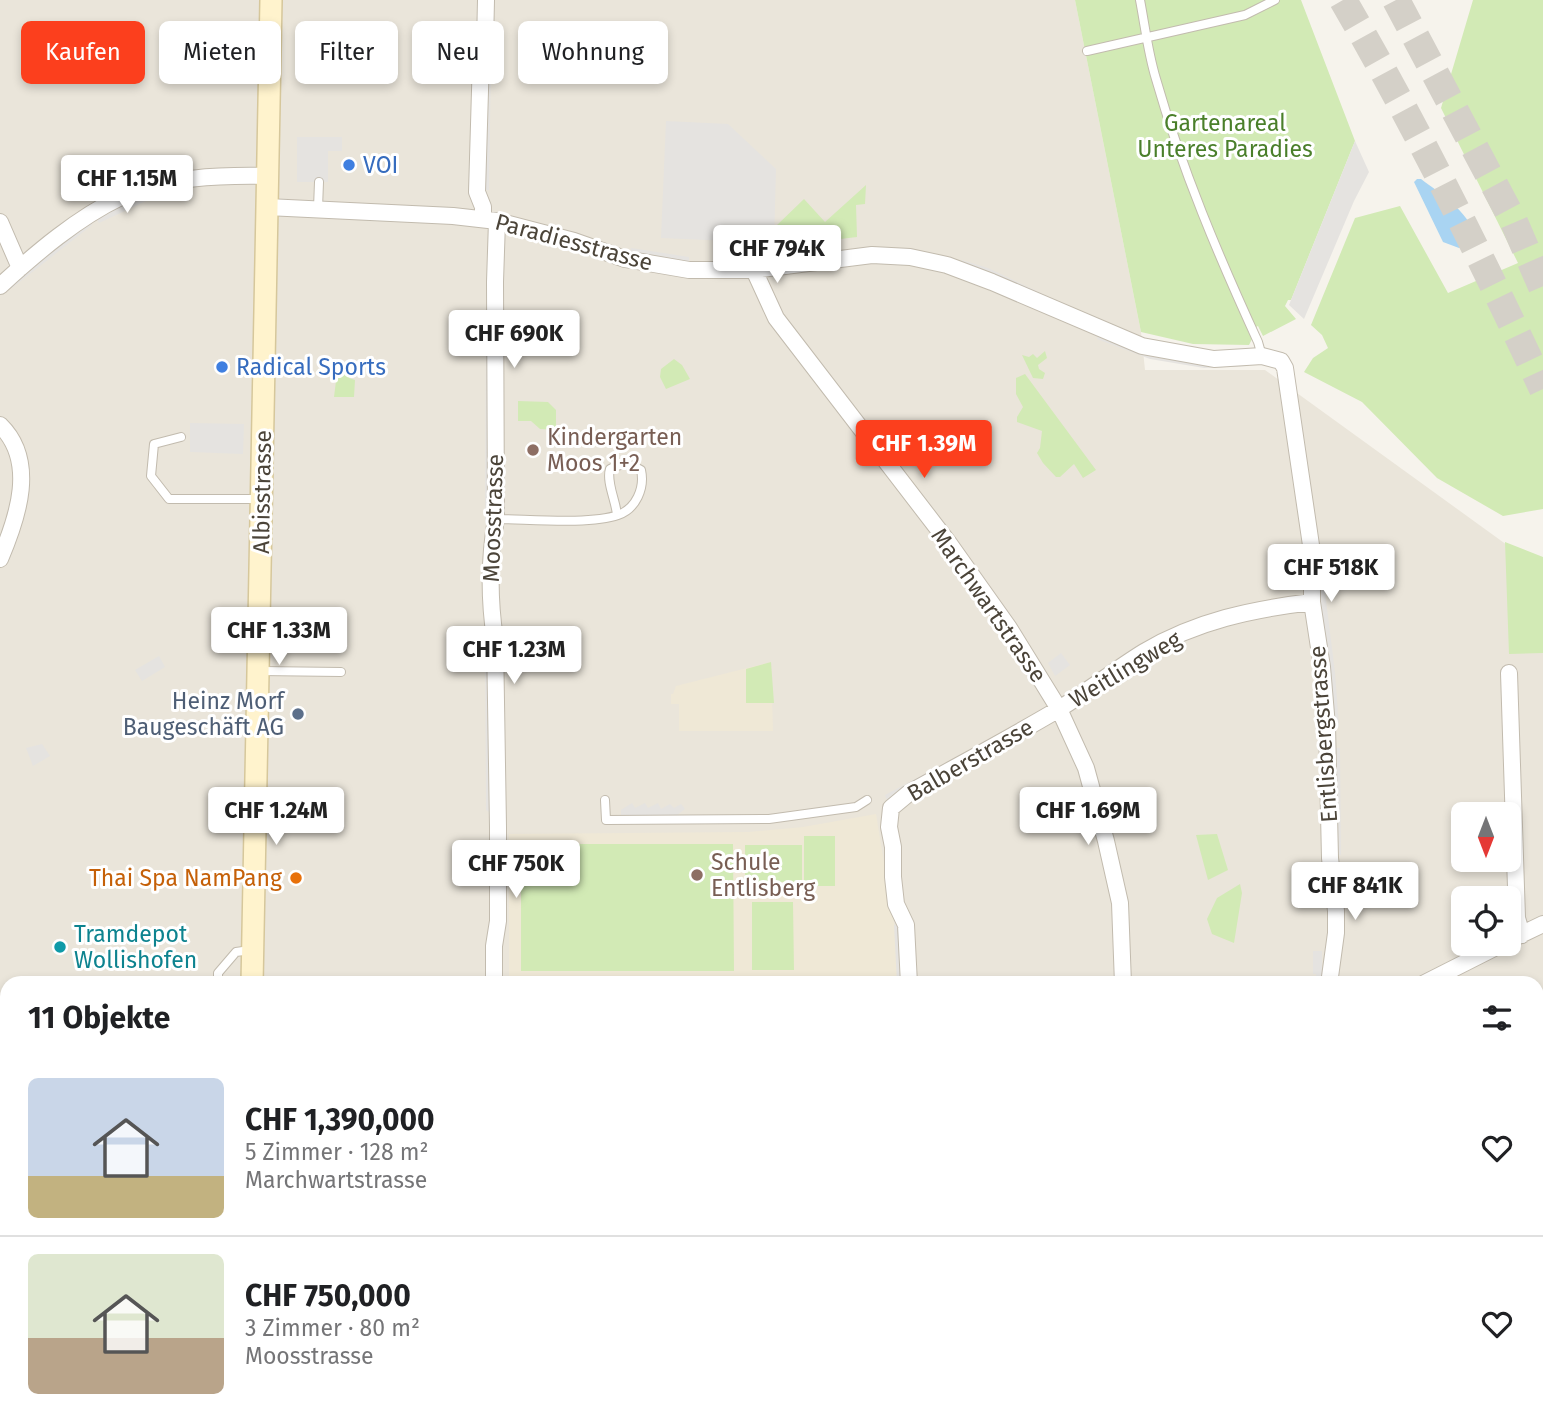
<!DOCTYPE html>
<html lang="de">
<meta charset="utf-8">
<style>
:root{--surface:#fff;--page:#f6f6f6;--text:#202124;--muted:#757577;--line:#e0e0e0;--accent:#fc3f1d}
body{margin:0;font-family:"Fira Sans",sans-serif;background:var(--page);color:var(--text);height:100vh;display:flex;flex-direction:column;font-size:26px;white-space:nowrap}
*{box-sizing:border-box;margin:0}
p{font-size:23px;color:var(--muted)}
.icon{flex:none;width:38px;height:38px;fill:none;stroke:currentColor;stroke-width:2;stroke-linecap:round;stroke-linejoin:round}
.map{position:relative;flex:1;overflow:hidden}
.drawer{position:absolute;left:0px;top:976px;width:1544px;height:450px;display:flex;flex-direction:column;background:var(--surface);border-radius:21px 21px 0 0;box-shadow:0 4px 10px #0003}
.drawer>*{flex:none}
.banner{position:absolute;left:21px;top:21px;width:700px;height:63px;display:flex;gap:14px}
.needle{width:46px;rotate:180deg}
.fabs{position:absolute;left:1451px;top:802px;display:grid;gap:14px}
.fabs a{display:grid;place-items:center;width:70px;height:70px;border-radius:10px;background:var(--surface);box-shadow:0 4px 10px #0003;font-size:35px}
.price{position:absolute;translate:-50% -60px;padding:0 16px;border-radius:7px;background:#fff;color:#222;font-size:23px;line-height:46px;filter:drop-shadow(0 2px 4px #0008)}
.price::after{content:'';position:absolute;left:50%;top:42px;width:21px;height:16px;margin-left:-10px;background:inherit;clip-path:polygon(0 0,100% 0,50% 100%)}
.price.on{background:var(--accent);color:#fff}
ul{padding:0;list-style:none}
li{display:flex;align-items:center;gap:21px;height:175px;padding:0 28px}
li+li{border-top:2px solid var(--line)}
li span{display:grid;place-items:center;flex:none;width:196px;height:140px;border-radius:10px;color:#555}
li>.icon{margin-inline-start:auto}
span .icon{width:84px;height:84px;fill:#fffc;stroke-width:1}
li b{font-size:30px}
h2{display:flex;justify-content:space-between;align-items:center;height:84px;padding:0 28px;font-size:30px}
.pill{padding:0 24px;border-radius:10px;background:var(--surface);box-shadow:0 4px 10px #0003;font-size:24px;line-height:63px}
.pill.on{background:var(--accent);color:#fff}
.map>svg:first-child{display:block}
.residential{fill:#eae5da;fill-rule:evenodd}
.education{fill:#efe8d6}
.green{fill:#d2eab5}
.parking{fill:#e5e3e0}
.water{fill:#a9d4f2}
.lines{fill:none;stroke-linecap:round;stroke-linejoin:round}
.motorway-tunnel{stroke:#d4d0c8;stroke-width:28;stroke-dasharray:28 14;stroke-linecap:butt}
.service-casing{stroke:#c2bbae;stroke-width:10}
.minor-casing{stroke:#c2bbae;stroke-width:18}
.secondary-casing{stroke:#d6c79b;stroke-width:24}
.service{stroke:#fff;stroke-width:8}
.minor{stroke:#fff;stroke-width:16}
.secondary{stroke:#fff3cd;stroke-width:21}
.tram{stroke:#9a9a9a;stroke-width:2}
.shop-dot{fill:#3f7fe0;stroke:#fff;stroke-width:2.5}
.education-dot{fill:#8d6e63;stroke:#fff;stroke-width:2.5}
.service-dot{fill:#5c6f8a;stroke:#fff;stroke-width:2.5}
.food-dot{fill:#e8710a;stroke:#fff;stroke-width:2.5}
.culture-dot{fill:#0f9aa8;stroke:#fff;stroke-width:2.5}
.labels{text-anchor:middle;dominant-baseline:central;stroke-width:6;stroke-linejoin:round;paint-order:stroke}
.park-label{font-size:23px;fill:#4a7f2a;stroke:#fff}
.shop-label{font-size:23px;fill:#366cbe;stroke:#fff;text-anchor:start}
.street-label{font-size:23px;fill:#4b4439;stroke:#fff}
.education-label{font-size:23px;fill:#785e54;stroke:#fff;text-anchor:start}
.service-label{font-size:23px;fill:#4e5e75;stroke:#fff;text-anchor:end}
.food-label{font-size:23px;fill:#c56008;stroke:#fff;text-anchor:end}
.culture-label{font-size:23px;fill:#0d838f;stroke:#fff;text-anchor:start}
</style>
<div class="map">
<svg width="1543" height="1425" viewBox="0 0 1543 1425">
<rect width="100%" height="100%" fill="#f6f3ec"/>
<path class="residential" d="M0,0H1075L1141,332L1145,370H1265L1543,571V1425H0ZM1463,814H1508V859H1463ZM1463,898H1508V943H1463ZM7,984H1536V1419H7Z"/>
<path class="education" d="M771,662L773,731H679V704H671V694H673L676,686Z
M876,814L897,942L898,983L509,984V834L749,832L803,827Z"/>
<path class="green" d="M1075,0H1301L1355,141L1291,300H1288L1285,306L1296,319L1263,336L1258,326L1248,331L1252,339L1249,345L1193,344L1141,332Z
M1473,0H1543V509L1503,516L1437,478L1362,402L1304,372L1313,358L1328,348L1322,335L1311,325L1355,218L1400,206L1448,293L1518,263L1441,108Z
M866,185L865,204L856,205L857,237L774,247L775,227L804,199L825,222Z
M1045,351L1047,358L1038,365L1039,369L1045,373L1043,379L1033,378L1022,355L1029,357L1033,354L1037,358Z
M674,359L682,365L690,379L666,389L660,377L661,369Z
M337,373L348,374L349,378L355,380L354,397H334Z
M1025,374L1096,470L1083,478L1074,464L1060,477H1056L1043,463L1037,453L1040,448L1042,431L1017,422V417L1023,407L1016,394V378Z
M518,401L548,402L556,410V430L540,429L531,421H518Z
M1505,542L1543,557V653L1509,654Z
M771,662L774,703H746V669Z
M1217,834L1228,870L1208,880L1196,835Z
M804,836H835V886H804Z
M521,844H733L734,971H521Z
M745,845H802V882H745Z
M1240,884L1242,893L1234,943L1212,934L1207,919L1217,898Z
M752,902H793L794,970H752Z"/>
<path class="parking" d="M485,60H491L489,190H483Z
M666,121L728,124L776,169L774,243L661,238Z
M297,137H342V151H328V182H297Z
M1355,141L1369,172L1354,201L1304,319L1289,305Z
M144,196L146,201L99,223L96,218Z
M89,222L92,225L12,288L10,284Z
M631,248L689,257V263L630,254Z
M962,260L988,268L1087,315L961,265Z
M1099,333L1249,361V366L1204,368L1150,359L1097,339Z
M486,336H491V523H485Z
M190,423L244,424L243,454L190,452Z
M1318,583L1324,584L1335,673L1339,727H1334L1330,673Z
M485,633H491L492,814L486,810Z
M1061,653L1070,665L1055,676L1048,663Z
M159,656L165,667L142,681L135,670Z
M1030,718L1032,722L887,800L885,795Z
M42,744L50,756L33,766L26,748Z
M1335,748H1340L1341,855H1336Z
M632,803L635,808L645,803L648,808L658,803L661,809L670,804L674,808L681,804L685,809L676,816L621,817V810Z
M894,925H900L902,983H897Z
M1313,951H1322V983H1316V974H1313Z"/>
<path class="water" d="M1417,179H1421C1441,194 1474,215 1476,242L1459,248L1443,242L1414,182Z"/>
<g class="lines">
<path class="motorway-tunnel" d="M1343,0C1416,126 1481,257 1543,389
M1396,0L1514,222L1543,289"/>
<defs>
<path id="service" d="M1140,0C1145,26 1148,53 1156,79C1182,170 1219,257 1258,342L1262,356
M1087,51L1245,15L1275,0
M318,208L319,182
M181,437L154,444L151,476L169,499H259
M496,519C527,519 590,525 618,515C636,509 645,488 641,470C630,463 622,463 610,469C606,482 616,501 617,515
M260,671L341,672
M605,800L606,820L769,819L856,807L867,800
M279,811V826
M218,984V973L236,952L250,950
M6,1327L2,1280L7,1265
M54,1419V1425"/>
<path id="minor" d="M267,207L453,216L497,221L574,241L625,259L689,270H754L872,255L910,257L947,265L992,282L1142,346L1214,359L1262,356L1281,361L1285,368L1312,552V602L1322,667L1327,726L1330,858L1336,911V933L1329,984
M483,219V207L477,192L481,57L485,44L486,0
M0,222L20,268
M754,270L776,318L948,542L1009,628L1059,709L1086,768L1106,841L1120,903L1123,984
M0,286C36,253 77,218 121,197C166,177 219,175 268,176
M0,425C37,461 18,517 0,559
M1509,673L1517,918L1522,935
M1514,938L1543,924
M494,984V946L498,921V827L495,639C489,599 489,559 496,519L495,282L497,221
M909,984L906,925L896,904L893,877V847L889,827L891,808L909,793C959,765 1010,738 1059,709C1088,691 1115,670 1144,652C1196,621 1253,609 1312,602
M1423,984L1504,943
M1536,1158L1539,1196L1536,1200
M0,1326L7,1328
M1536,1408L1543,1407
M394,1419V1425
M521,1419V1425
M1346,1419L1347,1425
M799,1425L802,1419
M1028,1425L1032,1419
M1429,1425L1466,1419"/>
<path id="secondary" d="M252,984L271,0
M249,1419L250,1425"/>
</defs>
<use href="#service" class="service-casing"/>
<use href="#minor" class="minor-casing"/>
<use href="#secondary" class="secondary-casing"/>
<use href="#service" class="service"/>
<use href="#minor" class="minor"/>
<use href="#secondary" class="secondary"/>
<path class="tram" d="M7,1264L1,1288L7,1312
M240,1419L242,1425
M253,1419V1425"/>
</g>
<g class="shop-dot">
<circle cx="349" cy="165" r="7"/>
<circle cx="222" cy="367" r="7"/>
</g>
<g class="education-dot">
<circle cx="533" cy="450" r="7"/>
<circle cx="697" cy="875" r="7"/>
</g>
<circle class="service-dot" cx="298" cy="714" r="7"/>
<circle class="food-dot" cx="296" cy="878" r="7"/>
<circle class="culture-dot" cx="60" cy="947" r="7"/>
<g class="labels">
<g class="park-label">
<text x="1225" y="123">Gartenareal<tspan x="1225" dy="26">Unteres Paradies</tspan></text>
</g>
<g class="shop-label">
<text x="363" y="165">VOI</text>
<text x="236" y="367">Radical Sports</text>
</g>
<g class="street-label">
<text transform="translate(574 242) rotate(15)">Paradiesstrasse</text>
<text transform="translate(262 492) rotate(-89)">Albisstrasse</text>
<text transform="translate(493 518) rotate(-88)">Moosstrasse</text>
<text transform="translate(989 605) rotate(55)">Marchwartstrasse</text>
<text transform="translate(1125 669) rotate(-31)">Weitlingweg</text>
<text transform="translate(1323 734) rotate(-94)">Entlisbergstrasse</text>
<text transform="translate(970 760) rotate(-30)">Balberstrasse</text>
</g>
<g class="education-label">
<text x="547" y="437">Kindergarten<tspan x="547" dy="26">Moos 1+2</tspan></text>
<text x="711" y="862">Schule<tspan x="711" dy="26">Entlisberg</tspan></text>
</g>
<g class="service-label">
<text x="284" y="701">Heinz Morf<tspan x="284" dy="26">Baugeschäft AG</tspan></text>
</g>
<g class="food-label">
<text x="282" y="878">Thai Spa NamPang</text>
</g>
<g class="culture-label">
<text x="74" y="934">Tramdepot<tspan x="74" dy="26">Wollishofen</tspan></text>
</g>
</g>
</svg>
<div class="fabs">
<a><svg class="needle" viewBox="-14 -14 28 28"><path d="M0-13l5 13h-10z" fill="#e53935"/><path d="M0 13l5-13h-10z" fill="#757577"/></svg></a>
<a><svg class="icon" aria-label="locate" viewBox="0 0 24 24"><circle cx="12" cy="12" r="6"/><path d="M12 2v4M12 18v4M2 12h4M18 12h4"/></svg></a>
</div>
<b class="price" style="left:127px;top:215px">CHF 1.15M</b>
<b class="price" style="left:777px;top:285px">CHF 794K</b>
<b class="price" style="left:514px;top:370px">CHF 690K</b>
<b class="price on" style="left:924px;top:480px">CHF 1.39M</b>
<b class="price" style="left:1331px;top:604px">CHF 518K</b>
<b class="price" style="left:279px;top:667px">CHF 1.33M</b>
<b class="price" style="left:514px;top:686px">CHF 1.23M</b>
<b class="price" style="left:276px;top:847px">CHF 1.24M</b>
<b class="price" style="left:1088px;top:847px">CHF 1.69M</b>
<b class="price" style="left:516px;top:900px">CHF 750K</b>
<b class="price" style="left:1355px;top:922px">CHF 841K</b>
<div class="banner">
<a class="pill on">Kaufen</a>
<a class="pill">Mieten</a>
<a class="pill">Filter</a>
<a class="pill">Neu</a>
<a class="pill">Wohnung</a>
</div>
<section class="drawer">
<h2>11 Objekte<svg class="icon" aria-label="filters" viewBox="0 0 24 24"><path d="M4 7h16M4 17h16"/><circle cx="9" cy="7" r="2"/><circle cx="15" cy="17" r="2"/></svg></h2>
<ul>
<li><span style="background:linear-gradient(#c9d6e8 70%,#c2b280 0)"><svg class="icon" aria-label="home" viewBox="0 0 24 24"><path d="M3 11l9-7 9 7M6 9v11h12V9"/></svg></span><div><b>CHF 1,390,000</b><p>5 Zimmer · 128 m²</p><p>Marchwartstrasse</p></div><svg class="icon" aria-label="heart" viewBox="0 0 24 24"><path d="M12 20l-8-8c-3-5 5-10 8-4 3-6 11-1 8 4z"/></svg></li>
<li><span style="background:linear-gradient(#dfe7d0 60%,#b9a48a 0)"><svg class="icon" aria-label="home" viewBox="0 0 24 24"><path d="M3 11l9-7 9 7M6 9v11h12V9"/></svg></span><div><b>CHF 750,000</b><p>3 Zimmer · 80 m²</p><p>Moosstrasse</p></div><svg class="icon" aria-label="heart" viewBox="0 0 24 24"><path d="M12 20l-8-8c-3-5 5-10 8-4 3-6 11-1 8 4z"/></svg></li>
</ul>
</section>
</div>
